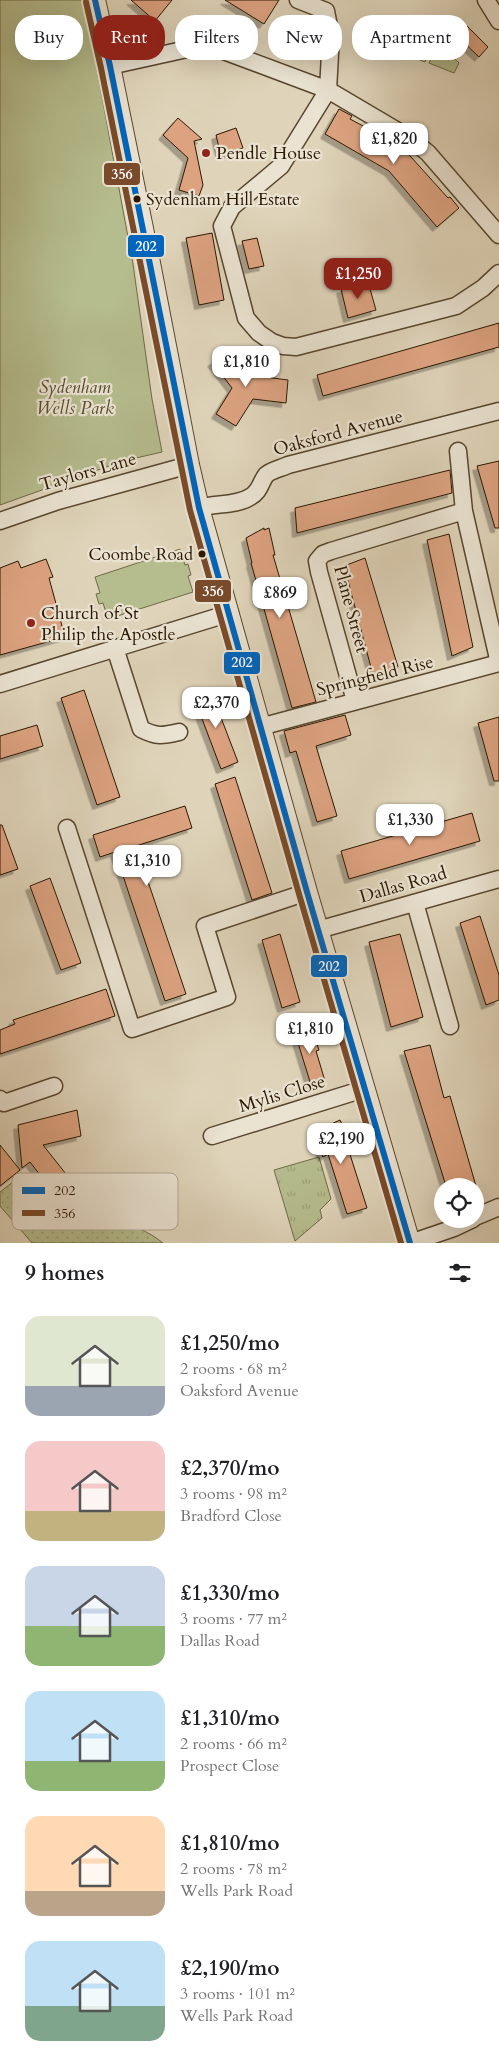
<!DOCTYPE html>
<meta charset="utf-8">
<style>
:root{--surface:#fff;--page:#f2f2f2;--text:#202124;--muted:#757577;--accent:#8f2418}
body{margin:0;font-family:Cardo,serif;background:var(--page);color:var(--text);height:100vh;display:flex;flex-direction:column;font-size:19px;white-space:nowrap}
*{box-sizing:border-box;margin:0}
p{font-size:16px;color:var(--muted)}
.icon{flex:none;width:28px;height:28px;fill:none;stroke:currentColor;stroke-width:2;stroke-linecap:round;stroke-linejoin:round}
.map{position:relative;height:1243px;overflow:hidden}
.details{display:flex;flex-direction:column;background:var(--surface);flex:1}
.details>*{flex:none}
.banner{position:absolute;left:15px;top:15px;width:470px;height:45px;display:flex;gap:10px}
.tools{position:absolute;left:434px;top:1178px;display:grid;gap:10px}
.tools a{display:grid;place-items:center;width:50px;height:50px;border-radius:50%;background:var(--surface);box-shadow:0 5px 20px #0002;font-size:25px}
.price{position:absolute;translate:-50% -42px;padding:0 11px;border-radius:10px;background:#fff;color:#222;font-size:16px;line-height:32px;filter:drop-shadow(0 1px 2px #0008)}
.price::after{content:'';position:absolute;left:50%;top:30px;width:15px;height:11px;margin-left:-8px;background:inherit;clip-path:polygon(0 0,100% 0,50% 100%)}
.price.current{background:var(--accent);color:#fff}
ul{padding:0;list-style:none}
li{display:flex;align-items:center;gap:15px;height:125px;padding:0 25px}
li span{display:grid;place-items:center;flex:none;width:140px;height:100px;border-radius:15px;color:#555}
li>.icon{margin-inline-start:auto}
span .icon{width:60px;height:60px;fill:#fffc;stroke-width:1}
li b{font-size:21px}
h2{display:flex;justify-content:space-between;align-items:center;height:60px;padding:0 25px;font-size:21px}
.tag{padding:0 18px;border-radius:20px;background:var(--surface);box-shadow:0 5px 20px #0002;font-size:18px;line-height:45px}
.tag.current{background:var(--accent);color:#fff}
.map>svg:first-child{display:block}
.grass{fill:url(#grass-tufts);stroke:#706a46}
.park{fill:#b5bc8d;stroke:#706a46}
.garden{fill:url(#garden-dots);stroke:#706a46}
.building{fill:#dda381;stroke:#2b1700;filter:url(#shadow)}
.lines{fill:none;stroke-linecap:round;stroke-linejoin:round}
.minor-casing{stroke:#58462e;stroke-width:19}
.tertiary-casing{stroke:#58462e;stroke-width:22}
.minor{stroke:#eae3d2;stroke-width:16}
.tertiary{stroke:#eae3d2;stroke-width:20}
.bus-1-casing{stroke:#eae3d2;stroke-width:10}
.bus-2-casing{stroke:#eae3d2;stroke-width:10}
.bus-1{stroke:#0065bd;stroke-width:6}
.bus-2{stroke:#7a4b2a;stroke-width:6}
.poi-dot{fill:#8f2418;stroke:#eae3d2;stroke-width:2}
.bus-dot{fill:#2b1700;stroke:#eae3d2;stroke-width:2}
.labels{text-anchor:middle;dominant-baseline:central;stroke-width:4.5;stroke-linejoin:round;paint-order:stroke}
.bus-label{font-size:17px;fill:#2b1700;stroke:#eae3d2;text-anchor:start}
.poi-label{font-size:18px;fill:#2b1700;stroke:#eae3d2;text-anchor:start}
.park-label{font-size:18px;font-style:italic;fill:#54492a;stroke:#eae3d2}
.street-label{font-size:18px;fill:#2b1700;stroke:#eae3d2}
.key{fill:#eae3d2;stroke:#b1a693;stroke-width:1}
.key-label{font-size:14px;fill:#2b1700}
.line-badge{stroke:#eae3d2;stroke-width:2}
.badge-label{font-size:14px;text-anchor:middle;font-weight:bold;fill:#fff}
</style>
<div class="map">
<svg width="499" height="1243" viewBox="0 0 499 1243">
<defs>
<pattern id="grass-tufts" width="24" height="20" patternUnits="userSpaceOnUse" patternTransform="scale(1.25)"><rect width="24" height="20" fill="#b5bc8d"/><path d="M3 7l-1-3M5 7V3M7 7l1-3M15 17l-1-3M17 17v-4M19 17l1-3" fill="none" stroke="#9ca178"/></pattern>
<pattern id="garden-dots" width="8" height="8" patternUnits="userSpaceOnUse" patternTransform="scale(1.25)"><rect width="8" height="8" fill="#b5bc8d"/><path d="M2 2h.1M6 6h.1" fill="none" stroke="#9ca178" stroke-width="1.8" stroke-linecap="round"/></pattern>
<filter id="shadow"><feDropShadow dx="-4.5" dy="4.5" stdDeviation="0" flood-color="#0004"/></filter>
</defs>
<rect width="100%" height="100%" fill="#dfd4ba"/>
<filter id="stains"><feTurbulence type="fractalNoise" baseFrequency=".004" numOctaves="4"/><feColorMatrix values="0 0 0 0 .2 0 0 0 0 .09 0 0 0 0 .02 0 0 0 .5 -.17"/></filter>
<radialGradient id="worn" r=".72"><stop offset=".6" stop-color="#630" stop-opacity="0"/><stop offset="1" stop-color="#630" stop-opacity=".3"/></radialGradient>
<path class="grass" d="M319,1157L331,1199L320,1210L322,1218L295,1241L274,1170Z"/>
<path class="park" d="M0,0H84L133,264L152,399L162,452L123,461L0,505Z
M385,25L432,43L425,62L402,53L380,36Z
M441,47L454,52L453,57L459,63L454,73L429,63L436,48Z
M180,549L185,565L188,564L191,575L188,576L193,592L108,619L103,603L99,604L96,594L100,593L95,577Z"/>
<path class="garden" d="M23,1174L54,1211C92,1216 132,1218 163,1243H32L0,1206V1192Z"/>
<path class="building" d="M131,0H172L155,21Z
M225,0H279L264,24Z
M467,26L488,47L479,57L457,36Z
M339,109L352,116L350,119L402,147L448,198L450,197L459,208L437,227L389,171L325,134Z
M178,118L202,139L194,141L203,185L199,196L179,190L188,158L163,135Z
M236,128L243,148L221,156L216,135Z
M212,233L224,300L199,305L186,238Z
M257,238L264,266L249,269L242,241Z
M368,282L376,310L348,318L341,289Z
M499,323V347L323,396L317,375Z
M231,349L250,375L288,380L286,403L253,399L236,426L216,414L232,388L212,362Z
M499,461V528H495L477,466Z
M450,470L452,493L297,533L295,508Z
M264,528V530L269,528L275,555H273L316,702L292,708L251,563H252L246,538Z
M449,534L473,647L452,656L427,540Z
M365,558L398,667L373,675L344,566Z
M46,559L53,577L49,578L65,637L0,655V568L18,561L21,568Z
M210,689L238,762L221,769L193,695Z
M84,690L120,797L97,805L61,698Z
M345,715L351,735L316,746L337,816L317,822L296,751L290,753L284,731Z
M499,717V781H494L478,723Z
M37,725L43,746L0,759V736Z
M235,777L272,893L252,900L215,784Z
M185,806L192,828L136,846L186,994L165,1001L115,852L100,857L93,835Z
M472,813L480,841L349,879L341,851Z
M0,825H2L18,869L0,875Z
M50,878L81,963L61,970L30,886Z
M480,916L499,975V1000L486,1005L460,923Z
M280,934L300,1002L282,1008L262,940Z
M400,934L423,1017L391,1027L369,942Z
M106,989L115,1016L0,1054V1030L15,1024L13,1020Z
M312,1028L319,1050L316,1051L325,1081L311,1085L295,1033Z
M430,1045L444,1098L450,1096L476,1186H446L404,1051Z
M77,1110L81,1136L43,1145L85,1198L66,1208L30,1162L22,1168L18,1125Z
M340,1120L351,1143L347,1145L367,1208L347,1214L328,1154L323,1157L312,1133Z
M0,1145L20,1170L0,1186Z"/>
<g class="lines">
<defs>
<path id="minor" d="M298,0L326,11L331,36L328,90L281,166L232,207L222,226L246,318L259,333L272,342L283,346L296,347L456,306L483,288L499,273
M486,0L499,21
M110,66L187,49L213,47L328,90L411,139L428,153L499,235
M458,451L464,511
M199,508C215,503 236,506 250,497C260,492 260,483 266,475C271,470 282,468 288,465L499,411
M0,521L58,501L189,465
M115,648L141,729C157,737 162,736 179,732
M0,684L230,613
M355,701L319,572L317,561L323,554L331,551L464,511L499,663
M260,727L499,663
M67,828L132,1029L227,997L205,926L307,892
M415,903L450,1026
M318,930L499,879
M0,1099L4,1103L54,1086
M212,1136L364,1089
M475,1217L499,1207
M410,1243L454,1228L473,1219"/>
<path id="tertiary" d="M95,0L110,66L150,263L189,465L199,508L307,892L410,1243"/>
</defs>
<use href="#minor" class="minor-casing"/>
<use href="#tertiary" class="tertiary-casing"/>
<use href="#minor" class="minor"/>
<use href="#tertiary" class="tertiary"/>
<defs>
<path id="bus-1" d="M95,0L110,66L199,508L307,892L410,1243"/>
<path id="bus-2" d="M86,2L101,68L190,510L299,894L401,1243"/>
</defs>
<use href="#bus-1" class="bus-1-casing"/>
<use href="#bus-2" class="bus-2-casing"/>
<use href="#bus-1" class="bus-1"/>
<use href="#bus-2" class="bus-2"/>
</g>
<g class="poi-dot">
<circle cx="206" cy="153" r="5"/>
<circle cx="31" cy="623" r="5"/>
</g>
<g class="bus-dot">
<circle cx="137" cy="199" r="4.5"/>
<circle cx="202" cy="554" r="4.5"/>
</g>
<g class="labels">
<g class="bus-label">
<text x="146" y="199">Sydenham Hill Estate</text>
<text x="193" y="554" text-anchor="end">Coombe Road</text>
</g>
<g class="poi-label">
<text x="216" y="153">Pendle House</text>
<text x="41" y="613">Church of St<tspan x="41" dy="21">Philip the Apostle</tspan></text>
</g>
<g class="park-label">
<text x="75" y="387">Sydenham<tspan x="75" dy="21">Wells Park</tspan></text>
</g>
<g class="street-label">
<text transform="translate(338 433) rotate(-15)">Oaksford Avenue</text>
<text transform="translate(88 472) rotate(-16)">Taylors Lane</text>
<text transform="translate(351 609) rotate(75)">Plane Street</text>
<text transform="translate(375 676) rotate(-14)">Springfield Rise</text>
<text transform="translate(403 885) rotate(-16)">Dallas Road</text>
<text transform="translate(282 1094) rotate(-17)">Mylis Close</text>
</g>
</g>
<rect x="12" y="1173" width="166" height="57" rx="8" class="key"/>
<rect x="22" y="1187" width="23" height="7" fill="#0065bd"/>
<rect x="22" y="1210" width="23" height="6" fill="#7a4b2a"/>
<g class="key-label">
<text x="54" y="1195">202</text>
<text x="54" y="1218">356</text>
</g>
<g class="line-badge">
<rect x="103" y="162" width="38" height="24" rx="5" fill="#7a4b2a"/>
<rect x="127" y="234" width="38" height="24" rx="5" fill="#0065bd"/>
<rect x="194" y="579" width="38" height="24" rx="5" fill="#7a4b2a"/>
<rect x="223" y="651" width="38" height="24" rx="5" fill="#0065bd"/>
<rect x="310" y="954" width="38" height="24" rx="5" fill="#0065bd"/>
</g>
<g class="badge-label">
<text x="122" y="179">356</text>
<text x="146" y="251">202</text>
<text x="213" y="596">356</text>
<text x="242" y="667">202</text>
<text x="329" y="971">202</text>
</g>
<rect width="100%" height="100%" filter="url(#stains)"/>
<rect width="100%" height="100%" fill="url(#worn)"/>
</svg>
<div class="tools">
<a><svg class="icon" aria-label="locate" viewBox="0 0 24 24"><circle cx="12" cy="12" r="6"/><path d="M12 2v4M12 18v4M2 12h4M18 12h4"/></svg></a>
</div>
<b class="price" style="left:394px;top:165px">£1,820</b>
<b class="price current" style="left:358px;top:300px">£1,250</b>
<b class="price" style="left:246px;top:388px">£1,810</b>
<b class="price" style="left:280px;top:619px">£869</b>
<b class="price" style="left:216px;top:729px">£2,370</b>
<b class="price" style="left:410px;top:846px">£1,330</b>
<b class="price" style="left:147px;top:887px">£1,310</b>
<b class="price" style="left:310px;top:1055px">£1,810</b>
<b class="price" style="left:341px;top:1165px">£2,190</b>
<div class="banner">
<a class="tag">Buy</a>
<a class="tag current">Rent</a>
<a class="tag">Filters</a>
<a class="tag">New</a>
<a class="tag">Apartment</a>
</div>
</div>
<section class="details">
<h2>9 homes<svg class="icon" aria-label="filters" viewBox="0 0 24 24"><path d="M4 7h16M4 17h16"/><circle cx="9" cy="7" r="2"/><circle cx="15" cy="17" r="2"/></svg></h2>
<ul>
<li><span style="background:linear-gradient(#dfe7d0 70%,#9aa5b1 0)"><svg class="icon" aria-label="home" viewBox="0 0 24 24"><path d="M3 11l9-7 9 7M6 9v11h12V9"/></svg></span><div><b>£1,250/mo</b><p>2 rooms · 68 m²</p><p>Oaksford Avenue</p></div></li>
<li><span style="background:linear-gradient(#f6c9c9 70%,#c2b280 0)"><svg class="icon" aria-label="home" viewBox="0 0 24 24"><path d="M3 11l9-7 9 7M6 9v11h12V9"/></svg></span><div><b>£2,370/mo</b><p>3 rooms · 98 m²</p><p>Bradford Close</p></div></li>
<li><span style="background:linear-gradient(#c9d6e8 60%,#8fb573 0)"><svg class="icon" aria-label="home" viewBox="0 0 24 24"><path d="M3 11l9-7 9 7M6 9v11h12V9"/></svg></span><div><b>£1,330/mo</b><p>3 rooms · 77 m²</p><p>Dallas Road</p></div></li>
<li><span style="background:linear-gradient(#bfe0f5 70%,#8fb573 0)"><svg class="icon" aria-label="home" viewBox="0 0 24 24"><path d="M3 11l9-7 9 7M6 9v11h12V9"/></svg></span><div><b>£1,310/mo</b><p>2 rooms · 66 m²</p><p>Prospect Close</p></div></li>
<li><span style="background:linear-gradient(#ffd9b3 75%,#b9a48a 0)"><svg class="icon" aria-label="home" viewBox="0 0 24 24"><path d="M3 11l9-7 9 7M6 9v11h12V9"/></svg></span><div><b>£1,810/mo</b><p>2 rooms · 78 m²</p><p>Wells Park Road</p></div></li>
<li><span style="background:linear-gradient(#bfe0f5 65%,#7fa58c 0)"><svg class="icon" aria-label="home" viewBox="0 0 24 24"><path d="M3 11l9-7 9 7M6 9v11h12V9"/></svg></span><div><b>£2,190/mo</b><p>3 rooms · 101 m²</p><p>Wells Park Road</p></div></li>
</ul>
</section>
